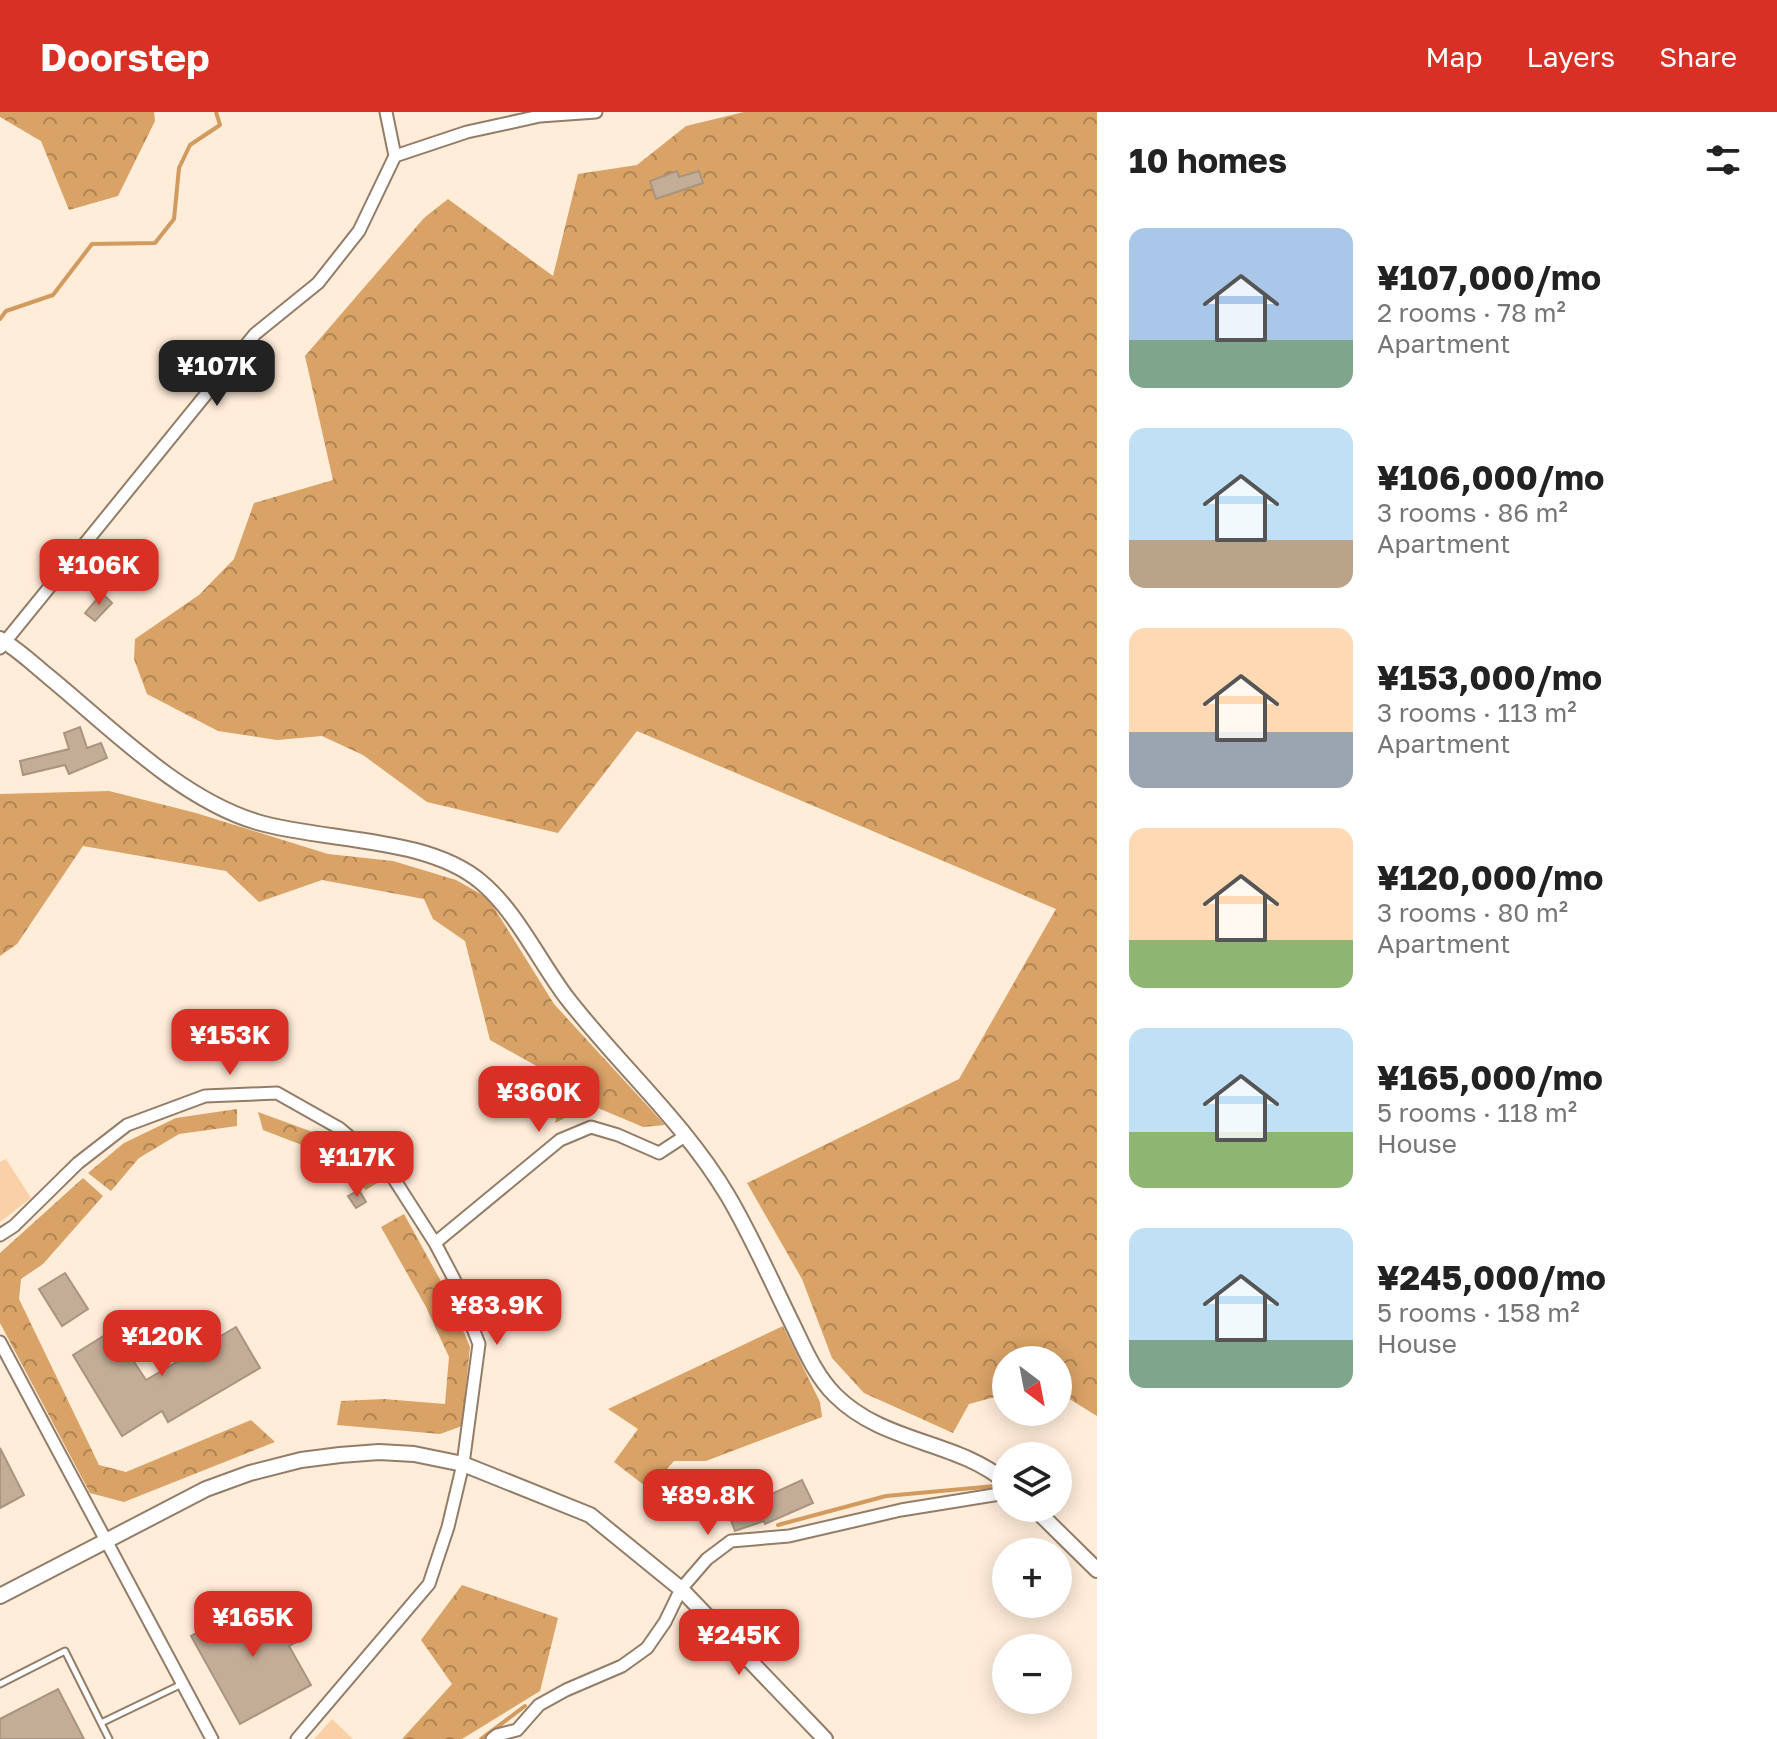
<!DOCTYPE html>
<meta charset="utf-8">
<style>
:root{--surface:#fff;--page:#f6f6f6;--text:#222;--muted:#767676;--accent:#d93025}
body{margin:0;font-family:"Golos Text",sans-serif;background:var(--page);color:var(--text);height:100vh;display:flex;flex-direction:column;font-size:30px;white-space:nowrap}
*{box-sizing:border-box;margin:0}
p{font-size:26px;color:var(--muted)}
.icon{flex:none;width:44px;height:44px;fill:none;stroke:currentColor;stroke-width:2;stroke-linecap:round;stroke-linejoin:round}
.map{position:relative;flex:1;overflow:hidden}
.side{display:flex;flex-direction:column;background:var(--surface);width:680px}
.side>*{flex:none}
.needle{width:52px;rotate:148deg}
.tools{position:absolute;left:992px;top:1234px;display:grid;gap:16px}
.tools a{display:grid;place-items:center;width:80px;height:80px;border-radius:50%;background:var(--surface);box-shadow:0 4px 20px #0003;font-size:40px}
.price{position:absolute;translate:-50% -68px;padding:0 18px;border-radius:16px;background:var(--accent);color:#fff;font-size:26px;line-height:52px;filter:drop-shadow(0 2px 4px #0008)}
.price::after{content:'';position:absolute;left:50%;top:48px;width:24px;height:18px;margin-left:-12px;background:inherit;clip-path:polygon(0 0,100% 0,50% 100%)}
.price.selected{background:#222;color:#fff}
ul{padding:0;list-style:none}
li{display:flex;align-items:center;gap:24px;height:200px;padding:0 32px}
li span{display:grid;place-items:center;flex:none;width:224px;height:160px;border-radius:16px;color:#555}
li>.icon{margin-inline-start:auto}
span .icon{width:96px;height:96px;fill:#fffc;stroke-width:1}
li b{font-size:34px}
h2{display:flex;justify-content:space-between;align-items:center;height:96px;padding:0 32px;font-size:34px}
header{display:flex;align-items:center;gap:48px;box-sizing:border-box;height:112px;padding:0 40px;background:var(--accent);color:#fff}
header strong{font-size:38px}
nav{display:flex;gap:44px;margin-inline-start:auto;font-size:28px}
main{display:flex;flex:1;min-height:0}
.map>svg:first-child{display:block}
.green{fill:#fad1a7}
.forest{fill:url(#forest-crowns)}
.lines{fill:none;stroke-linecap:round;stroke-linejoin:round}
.stream{stroke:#d19a5e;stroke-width:4}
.building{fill:#c3ad97;stroke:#aa947f;stroke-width:2}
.service-casing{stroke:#927d68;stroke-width:9}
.minor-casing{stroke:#927d68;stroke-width:15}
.tertiary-casing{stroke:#927d68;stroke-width:18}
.service{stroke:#fff;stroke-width:5}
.minor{stroke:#fff;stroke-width:11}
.tertiary{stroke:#fff;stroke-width:14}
</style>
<header>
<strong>Doorstep</strong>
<nav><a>Map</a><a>Layers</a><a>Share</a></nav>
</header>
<main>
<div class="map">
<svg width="1097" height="1627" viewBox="0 0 1097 1627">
<defs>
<pattern id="forest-crowns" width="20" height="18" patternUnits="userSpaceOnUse" patternTransform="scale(2)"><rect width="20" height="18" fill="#d9a266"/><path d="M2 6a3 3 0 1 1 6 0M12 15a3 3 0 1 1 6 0" fill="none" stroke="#b08453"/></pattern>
</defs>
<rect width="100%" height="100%" fill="#ffecd9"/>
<path class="green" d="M6,1047L31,1086L0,1110V1050Z
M332,1607L353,1627H314Z"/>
<path class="forest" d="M0,0H154L155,9L118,84L69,98L41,29L0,5Z
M744,0H1097V1304L1058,1280V1248H1006V1282L969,1292L953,1321L864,1281L832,1246L802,1167L747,1071L959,967L1056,797L637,619L558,721L427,690L363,643L322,624L277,628L218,619L147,582L134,547L135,527L199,483L234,447L254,391L333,368L305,244L424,106L448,87L553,164L578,62L637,53L686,14Z
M109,679L196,701L328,742L393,749L456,768L488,786L554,892L665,1013L643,1015L591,993L555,1011L565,970L490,928L465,829L433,807L424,787L322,768L259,790L226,759L83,734L17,832L0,844V682Z
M237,997V1014L179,1022L139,1046L111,1079L88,1061L124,1031L176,1006Z
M258,1000L340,1030L379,1070L366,1078L328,1043L263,1018Z
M83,1066L103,1084L43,1152L21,1167L19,1187L99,1353L126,1360L251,1308L275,1330L124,1390L90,1381L0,1211V1141Z
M404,1102L448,1182L470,1235L462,1314L440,1322L337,1313L341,1289L384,1287L445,1292L449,1245L426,1195L381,1115Z
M783,1214L820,1290L822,1305L706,1349H674L649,1377L614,1350L638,1317L608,1297Z
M462,1473L558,1506L540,1579L462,1627H402L452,1572L421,1528Z"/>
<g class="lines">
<path class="stream" d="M0,207L6,199L53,183L92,132L155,131L174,107L179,56L190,33L220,13L216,0
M778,1413L886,1384L995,1374
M481,1627L525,1594"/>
</g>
<path class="building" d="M677,59L679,65L699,59L703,71L656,87L650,69Z
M102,481L112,491L95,509L85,501Z
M80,615L87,636L101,631L107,646L69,662L65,653L23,663L20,649L69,637L64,621Z
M359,1078L366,1090L356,1096L348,1084Z
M65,1161L88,1197L62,1214L39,1177Z
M236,1215L260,1256L168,1310L162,1299L122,1324L73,1243L113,1218L146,1268Z
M0,1336L24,1383L0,1396Z
M743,1360L754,1390L802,1368L813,1391L765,1412L764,1409L735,1419L716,1369Z
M262,1485L277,1512L295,1502L307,1524L289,1534L311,1573L240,1612L191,1524Z
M58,1577L84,1627H0V1607Z"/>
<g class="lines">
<defs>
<path id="service" d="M0,1572L65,1539L109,1627
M101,1611L182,1572"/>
<path id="minor" d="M395,44L467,20L540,4L596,0
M0,536L255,222L318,171L359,119L395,44L386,0
M0,1123L14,1114L78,1051L127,1013L205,984L277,981L339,1016L387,1056L435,1131L454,1167L479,1232L463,1352L448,1415L429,1472L297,1627
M435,1131L560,1028L591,1015L618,1023L659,1041L685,1024
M0,1230L212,1627
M492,1627L497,1623L517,1618L539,1593L566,1578L622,1554L647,1536L665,1510L681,1477L707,1447L731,1429L789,1424L901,1398L1006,1381"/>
<path id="tertiary" d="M0,527C18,537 33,552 49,565C110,615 180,687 257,710C325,730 427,724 481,770C516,799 539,849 567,886C619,953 684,1010 728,1084C751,1123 770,1166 790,1207C803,1233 814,1262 835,1283C884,1332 956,1328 1006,1370
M1034,1396L1097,1458
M0,1484L206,1377L250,1361L301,1348L340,1343L379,1340L414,1342L463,1352L590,1403L681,1477L825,1627"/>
</defs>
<use href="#service" class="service-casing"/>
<use href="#minor" class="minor-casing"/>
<use href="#tertiary" class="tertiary-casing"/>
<use href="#service" class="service"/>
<use href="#minor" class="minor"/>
<use href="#tertiary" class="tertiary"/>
</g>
</svg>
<div class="tools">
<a><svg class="needle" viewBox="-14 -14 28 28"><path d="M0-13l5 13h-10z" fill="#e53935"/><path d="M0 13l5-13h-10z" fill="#767676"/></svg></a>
<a><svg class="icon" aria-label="layers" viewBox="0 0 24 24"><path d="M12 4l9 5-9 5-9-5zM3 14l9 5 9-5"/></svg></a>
<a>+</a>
<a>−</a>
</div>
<b class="price selected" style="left:217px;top:296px">¥107K</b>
<b class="price" style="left:99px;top:495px">¥106K</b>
<b class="price" style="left:230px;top:965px">¥153K</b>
<b class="price" style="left:539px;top:1022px">¥360K</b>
<b class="price" style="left:357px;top:1087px">¥117K</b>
<b class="price" style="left:497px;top:1235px">¥83.9K</b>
<b class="price" style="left:162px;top:1266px">¥120K</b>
<b class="price" style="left:708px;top:1425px">¥89.8K</b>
<b class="price" style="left:253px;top:1547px">¥165K</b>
<b class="price" style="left:739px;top:1565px">¥245K</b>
</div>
<section class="side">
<h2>10 homes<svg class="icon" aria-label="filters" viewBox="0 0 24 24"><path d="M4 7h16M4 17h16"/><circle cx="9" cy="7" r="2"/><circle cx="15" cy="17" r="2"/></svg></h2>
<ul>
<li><span style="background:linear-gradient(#a9c7e8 70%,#7fa58c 0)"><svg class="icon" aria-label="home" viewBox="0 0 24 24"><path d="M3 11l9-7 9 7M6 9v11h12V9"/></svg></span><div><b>¥107,000/mo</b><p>2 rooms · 78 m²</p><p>Apartment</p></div></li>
<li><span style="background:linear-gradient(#bfe0f5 70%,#b9a48a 0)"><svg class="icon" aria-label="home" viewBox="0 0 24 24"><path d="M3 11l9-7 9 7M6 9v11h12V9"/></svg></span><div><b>¥106,000/mo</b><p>3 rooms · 86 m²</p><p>Apartment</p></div></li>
<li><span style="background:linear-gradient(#ffd9b3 65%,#9aa5b1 0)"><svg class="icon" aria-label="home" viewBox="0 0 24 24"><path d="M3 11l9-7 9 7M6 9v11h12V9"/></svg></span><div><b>¥153,000/mo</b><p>3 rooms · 113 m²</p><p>Apartment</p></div></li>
<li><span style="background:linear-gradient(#ffd9b3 70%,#8fb573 0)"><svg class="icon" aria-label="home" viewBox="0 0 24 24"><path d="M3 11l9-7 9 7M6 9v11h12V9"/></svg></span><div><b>¥120,000/mo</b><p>3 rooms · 80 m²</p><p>Apartment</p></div></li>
<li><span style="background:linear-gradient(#bfe0f5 65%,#8fb573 0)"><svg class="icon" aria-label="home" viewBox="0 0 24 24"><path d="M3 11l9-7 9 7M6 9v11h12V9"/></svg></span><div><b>¥165,000/mo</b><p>5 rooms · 118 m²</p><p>House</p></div></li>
<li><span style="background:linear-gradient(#bfe0f5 70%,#7fa58c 0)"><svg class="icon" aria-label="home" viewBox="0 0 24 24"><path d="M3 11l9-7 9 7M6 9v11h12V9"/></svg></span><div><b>¥245,000/mo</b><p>5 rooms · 158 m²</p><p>House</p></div></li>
</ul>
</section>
</main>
